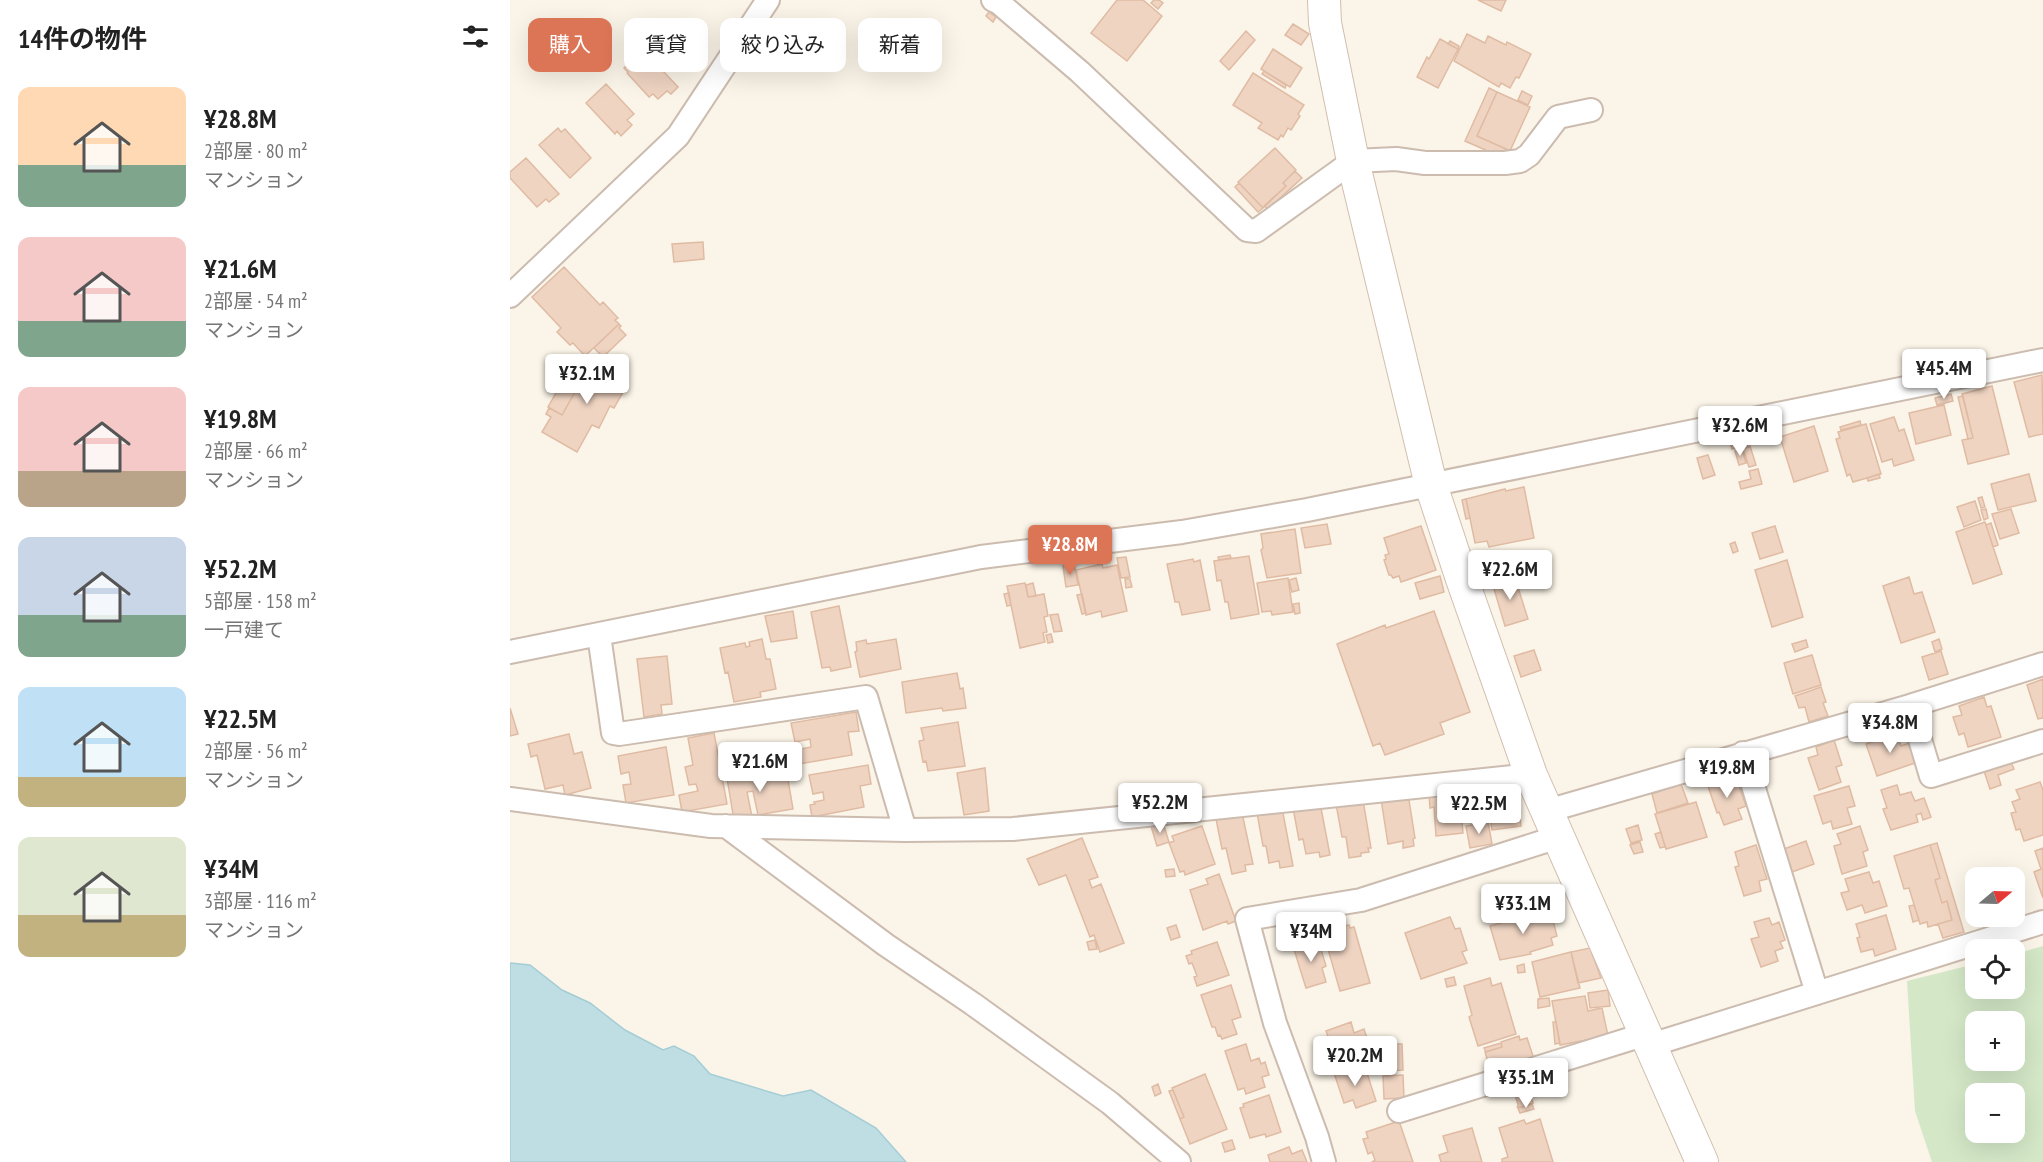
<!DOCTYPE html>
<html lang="ja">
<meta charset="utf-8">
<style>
:root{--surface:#fff;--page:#f2f2f2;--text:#222;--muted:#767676;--accent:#dc7456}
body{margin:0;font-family:"PT Sans Narrow","Noto Sans JP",sans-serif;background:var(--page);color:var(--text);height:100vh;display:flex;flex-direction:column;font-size:22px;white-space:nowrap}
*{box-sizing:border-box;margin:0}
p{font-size:20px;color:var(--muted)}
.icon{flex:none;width:33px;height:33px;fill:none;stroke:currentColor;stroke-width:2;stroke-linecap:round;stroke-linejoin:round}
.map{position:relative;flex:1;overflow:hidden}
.details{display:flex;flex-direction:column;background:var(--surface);width:510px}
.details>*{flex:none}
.banner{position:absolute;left:18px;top:18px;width:570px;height:54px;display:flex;gap:12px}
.needle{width:39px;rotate:71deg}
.buttons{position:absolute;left:1455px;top:867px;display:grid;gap:12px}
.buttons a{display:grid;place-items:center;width:60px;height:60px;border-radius:12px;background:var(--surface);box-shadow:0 6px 24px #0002;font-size:30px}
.price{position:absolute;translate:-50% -51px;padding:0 14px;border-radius:6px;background:#fff;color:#222;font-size:20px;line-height:39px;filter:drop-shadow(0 2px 3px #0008)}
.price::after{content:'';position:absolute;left:50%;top:36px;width:18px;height:14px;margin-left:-9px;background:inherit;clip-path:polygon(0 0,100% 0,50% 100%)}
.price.on{background:var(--accent);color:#fff}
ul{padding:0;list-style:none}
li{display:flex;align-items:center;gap:18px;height:150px;padding:0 18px}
li span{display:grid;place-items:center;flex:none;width:168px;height:120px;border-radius:12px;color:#555}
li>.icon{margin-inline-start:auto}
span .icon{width:72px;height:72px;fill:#fffc;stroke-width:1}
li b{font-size:26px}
h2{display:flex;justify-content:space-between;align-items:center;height:72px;padding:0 18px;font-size:26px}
.pill{padding:0 21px;border-radius:12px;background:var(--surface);box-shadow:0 6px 24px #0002;font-size:21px;line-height:54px}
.pill.on{background:var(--accent);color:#fff}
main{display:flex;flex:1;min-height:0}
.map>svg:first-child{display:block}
.green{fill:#d4e8c7;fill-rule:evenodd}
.water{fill:#bedee4;stroke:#a5cdd5;stroke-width:1.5}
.building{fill:#efd4c2;stroke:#e0bba3;stroke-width:1.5}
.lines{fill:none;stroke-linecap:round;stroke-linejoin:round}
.street-casing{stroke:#ccbcaf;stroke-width:26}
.secondary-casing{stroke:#d1beaf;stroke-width:34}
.street{stroke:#fff;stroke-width:22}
.secondary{stroke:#fff;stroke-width:32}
</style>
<main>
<section class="details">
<h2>14件の物件<svg class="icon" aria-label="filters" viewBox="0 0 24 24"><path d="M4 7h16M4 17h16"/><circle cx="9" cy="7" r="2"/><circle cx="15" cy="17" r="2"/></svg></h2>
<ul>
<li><span style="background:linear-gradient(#ffd9b3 65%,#7fa58c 0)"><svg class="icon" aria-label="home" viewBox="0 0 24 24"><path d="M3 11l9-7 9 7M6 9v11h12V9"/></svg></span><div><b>¥28.8M</b><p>2部屋 · 80 m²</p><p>マンション</p></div></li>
<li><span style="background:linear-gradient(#f6c9c9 70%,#7fa58c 0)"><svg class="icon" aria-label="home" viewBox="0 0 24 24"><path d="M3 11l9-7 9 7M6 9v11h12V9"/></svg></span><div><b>¥21.6M</b><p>2部屋 · 54 m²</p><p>マンション</p></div></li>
<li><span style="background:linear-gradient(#f6c9c9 70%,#b9a48a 0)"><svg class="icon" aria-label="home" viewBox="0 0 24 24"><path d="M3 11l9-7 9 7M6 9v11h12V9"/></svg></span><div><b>¥19.8M</b><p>2部屋 · 66 m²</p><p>マンション</p></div></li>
<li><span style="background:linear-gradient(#c9d6e8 65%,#7fa58c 0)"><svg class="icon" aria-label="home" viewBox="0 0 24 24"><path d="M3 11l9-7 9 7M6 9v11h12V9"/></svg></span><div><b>¥52.2M</b><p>5部屋 · 158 m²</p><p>一戸建て</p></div></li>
<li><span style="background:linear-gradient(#bfe0f5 75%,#c2b280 0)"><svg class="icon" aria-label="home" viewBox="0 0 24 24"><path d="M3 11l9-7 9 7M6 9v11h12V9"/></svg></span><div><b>¥22.5M</b><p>2部屋 · 56 m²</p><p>マンション</p></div></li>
<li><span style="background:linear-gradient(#dfe7d0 65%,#c2b280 0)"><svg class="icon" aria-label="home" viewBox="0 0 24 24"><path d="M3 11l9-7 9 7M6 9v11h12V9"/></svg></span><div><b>¥34M</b><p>3部屋 · 116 m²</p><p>マンション</p></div></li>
</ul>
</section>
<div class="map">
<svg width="1533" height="1162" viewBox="0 0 1533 1162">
<rect width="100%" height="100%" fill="#fbf4e8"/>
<path class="green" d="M1533,946V1162H1422L1405,1111L1397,981L1465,964L1466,988H1504L1505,954ZM1466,1022H1504V1060H1466ZM1466,1094H1504V1132H1466Z"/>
<path class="water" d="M0,963L20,965L52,990L80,1003L115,1030L153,1050L164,1046L184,1056L200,1074L273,1096L301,1090L366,1128L396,1162H0Z"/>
<path class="building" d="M607,0H633L652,16L617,61L581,33Z
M644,0H649L653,3L648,9L641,3Z
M968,0H996L991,11Z
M479,12L486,17L483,22L476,16Z
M783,24L799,34L791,45L775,35Z
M736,31L745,40L719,70L710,61Z
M957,34L975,43L978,36L996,45L997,42L1021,54L1009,78L1006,77L1000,88L991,83L989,87L944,61Z
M930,39L948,49L928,88L907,77L917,57L919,59Z
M940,41L949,46L948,49L938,44Z
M763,49L792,68L780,87L751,69Z
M130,53L137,60L140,57L168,87L161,94L157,91L148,99L143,94L139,97L117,73L118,72L114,68Z
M754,71L776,85L775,88L752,74Z
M743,73L794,105L788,114L790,116L781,130L778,128L773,137L771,135L768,140L748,128L752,123L723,105Z
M96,84L124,114L117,120L122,125L111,136L107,131L105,134L76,103Z
M979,88L987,92L967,136L996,149L995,152H980L955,141Z
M1012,91L1022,96L1018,105L1008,100Z
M987,92L1020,107L1000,151L967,136Z
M48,128L51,132L55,129L81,158L60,178L29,145Z
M765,148L786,170L773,183L776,186L753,208L728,182Z
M16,158L49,194L39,202L36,199L27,207L0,178V172Z
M785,171L792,178L758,209L754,206L776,186L773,183Z
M729,183L753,208L748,212L725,187Z
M193,242L194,259L164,262L162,244Z
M54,267L90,305L93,302L108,318L105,320L109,324L75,356L63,343L60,345L47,332L51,328L22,297Z
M109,324L111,326L109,328L116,335L93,357L84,348Z
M85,356L114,372L109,381L117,385L104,408L100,406L89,428L82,425L67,452L32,432L41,417L36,414L39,408L52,415Z
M63,363L77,371L52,415L38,407Z
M1532,375L1533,434L1519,437L1504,382Z
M1482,386L1499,454L1458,464L1452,440L1463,438L1452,394Z
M1441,394L1443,401L1427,405L1425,398Z
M1453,396L1463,438L1458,439L1448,397Z
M1434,405L1441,435L1406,444L1399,413Z
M1384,417L1389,431L1394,429L1404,460L1384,466L1382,459L1372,462L1360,424Z
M1350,421L1351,425L1331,430L1330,427Z
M1356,424L1371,474L1343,482L1340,474L1337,476L1326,439L1330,438L1328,432Z
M1304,426L1318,471L1284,482L1270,437Z
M1236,438L1238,445L1222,449L1220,442Z
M1240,446L1246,465L1239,467L1233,449Z
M1232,449L1236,463L1229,465L1225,451Z
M1198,455L1205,475L1193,479L1187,458Z
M1248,469L1252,484L1231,489L1229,482L1241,479L1239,471Z
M1369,474L1370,478L1358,481L1357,478Z
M1519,474L1526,501L1488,510L1481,484Z
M1014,487L1024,538L979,547L977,541L965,543L956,499L995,489L996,491Z
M1472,497L1475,507L1471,508L1468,498Z
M956,499L960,518L956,519L952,500Z
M1465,501L1471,520L1454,527L1447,507Z
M1476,509L1478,518L1474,520L1471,510Z
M1501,509L1509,533L1490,539L1482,514Z
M1475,522L1492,574L1463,584L1446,532Z
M1481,523L1488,545L1483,547L1476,525Z
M817,524L821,544L795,548L791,528Z
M911,526L926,570L891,582L889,576L883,578L881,575H879L874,560L876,559L875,555L879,554L874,538Z
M1265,526L1273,552L1250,559L1242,533Z
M785,529L791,573L757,578L751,550L753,548L751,534Z
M1225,542L1228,551L1223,553L1220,544Z
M720,555L721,558L709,560L708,557Z
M739,556L749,614L721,619L718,602H715L711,580L707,581L704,561Z
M616,557L620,577L611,578L607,558Z
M683,559L684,562L690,560L700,610L672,615L669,602H665L657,564Z
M1277,560L1293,617L1262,627L1245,570Z
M564,564L568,585L556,587L553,566Z
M592,564L593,568L607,565L617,611L592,617L591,611L576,615L566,570Z
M1004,575L1018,619L995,626L982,582Z
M930,576L934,592L910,599L905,583Z
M1399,577L1404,594L1412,592L1425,632L1391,643L1373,586Z
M778,578L783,612L762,615L761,611L752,612L747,583Z
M786,578L789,590L782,592L779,580Z
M615,579H620L622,587L616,588Z
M515,583L518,597L534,594L538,616L534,617L537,632L533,633L535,642L510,648L497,586Z
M523,583L526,596L518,597L516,585Z
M499,593L501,605L497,606L494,594Z
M572,594L576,613L572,614L567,595Z
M789,603L790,613L785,614L783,604Z
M329,606L341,667L321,671L320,667L312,668L301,612Z
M283,611L287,638L261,642L255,616Z
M924,611L960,712L930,723L934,734L875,755L870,743L863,746L827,644L875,625L876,628Z
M548,614L552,631L544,632L540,615Z
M541,634L543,642L538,643L536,635Z
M252,639L256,659H260L266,689L250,692L251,697L224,702L218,672L215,673L210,648L235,643L236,647L240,646L239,642Z
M386,639L391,669L350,677L345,652L347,651L346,642L356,640L357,644Z
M1429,639L1432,649L1425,652L1422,642Z
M1296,640L1298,647L1285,652L1282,644Z
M1024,650L1031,670L1011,677L1004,656Z
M1431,651L1438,674L1419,680L1412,657Z
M1302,655L1311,685L1283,694L1274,663Z
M157,656L162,704L151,705L152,714L134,717L127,659Z
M447,673L450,689L453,688L456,708L433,711L432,708L396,713L392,682Z
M1533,679V718L1528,719L1517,685Z
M1311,687L1316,702L1313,703L1318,716L1299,722L1295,707L1289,708L1285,696Z
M1474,697L1477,707L1481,706L1491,737L1458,747L1454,733L1449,735L1443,717L1452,715L1449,706Z
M0,708L8,734L0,736Z
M346,712L349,731L338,732L342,755L289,764L286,750L301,747L300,739L285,742L281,723Z
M448,722L455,766L418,771L416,761L413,762L409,741L414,740L411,728Z
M1386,730L1391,746L1399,743L1405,763L1367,776L1356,744L1370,739L1369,736Z
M204,733L217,804L172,812L169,795L188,791L186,784L179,785L175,767L183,765L178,738Z
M59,734L64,754L72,752L81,788L55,795L53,785L35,789L27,755L21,757L18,744Z
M1324,740L1332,765L1326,767L1331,782L1309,790L1298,758L1308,755L1306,747Z
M156,747L164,795L116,803L113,785L121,784L119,772L111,774L108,756Z
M1501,762L1504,769L1488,775L1491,785L1480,789L1474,771Z
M358,765L361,784L350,786L354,807L302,817L300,805L305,804L304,802L314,800L313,792L303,794L299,775Z
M276,768L283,809L248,815L243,791L237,792L242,817L224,820L217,778Z
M475,768L479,811L454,815L447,773Z
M1222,775L1225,785L1228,783L1236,806L1228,809L1232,819L1214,825L1209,812L1207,813L1197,783Z
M1530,782L1533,790V835L1514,841L1510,829L1506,830L1501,813L1506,812L1502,802L1510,799L1506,790Z
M1171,784L1178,803L1147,813L1142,794Z
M1387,785L1390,795L1401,792L1405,801L1414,798L1421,817L1413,820L1411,813L1406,815L1408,822L1381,830L1373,809L1377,808L1371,790Z
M1339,786L1345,806L1337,808L1342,824L1323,829L1321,821L1313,824L1304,796Z
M999,788L1001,802L1008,800L1011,826L982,830L977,791Z
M949,792L953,833L926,836L924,807L920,808L919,795Z
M898,794L905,838L903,839L904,846L893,848V841L878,844L871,799Z
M853,800L861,848H858L859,852L851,853V856L839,858L836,837H832L826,804Z
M1186,802L1197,837L1156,849L1145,814Z
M810,803L820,855L810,857L809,852L796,854L793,839L789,840L783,808Z
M772,808L783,866L770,868L769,861L759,863L756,846H753L747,813Z
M732,813L743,864L735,865L736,871L722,874L716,848L712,849L706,819Z
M978,822L982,844L960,848L956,826Z
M653,823L659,842L647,846L641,826Z
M1128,825L1132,840L1121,843L1116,829Z
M692,826L705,864L675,875L674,871L670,872L659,843L664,841L662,836Z
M1350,826L1358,850L1353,852L1357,866L1332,874L1324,846L1331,844L1327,834Z
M1151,832L1155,847L1150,848L1145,834Z
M572,838L588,877L579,880L582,888L591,884L614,943L590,952L584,935L580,937L556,875L529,885L517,859Z
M1296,841L1304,864L1282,872L1274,849Z
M1130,842L1133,852L1124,854L1120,845Z
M1427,843L1454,932L1433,938L1428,924L1442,920L1437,901L1432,903L1425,880L1430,878L1420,845Z
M1246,845L1257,879L1249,881L1251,891L1234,896L1225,867L1229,866L1225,852Z
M1420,845L1430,878L1425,880L1432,903L1437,901L1442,920L1418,927L1417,922L1410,924L1399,888L1394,889L1384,856Z
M1533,848V898L1524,872L1531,869L1525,851Z
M664,869L665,876L656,877L655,870Z
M1359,872L1363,883L1369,881L1377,906L1355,913L1352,905L1337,910L1331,893L1339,891L1335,879Z
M709,874L726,921L718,924L717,921L693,930L680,890L698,884L696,879Z
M1404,905L1409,920L1403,922L1399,906Z
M1034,911L1037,918L1042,917L1047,936L1041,938L1043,945L1020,952L1021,954L990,960L980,926Z
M1376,915L1386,949L1365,956L1363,949L1351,952L1347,938L1350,937L1346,924Z
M940,917L945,929L950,928L957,950L952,952L957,963L911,979L895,933Z
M1259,918L1262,925L1269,922L1275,940L1270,942L1273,948L1265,951L1268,961L1251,967L1241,939L1249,937L1244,922Z
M666,925L670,937L661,940L657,928Z
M839,925L840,928L844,927L860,983L830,991L814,935L831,930L830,927Z
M808,939L816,966L812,968L816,982L796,988L783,946Z
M585,940L587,949L579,950L577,942Z
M707,942L719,975L687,986L684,977L687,976L682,963L679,964L676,956L682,954L681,951Z
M1080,948L1091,978L1068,983L1061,952Z
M1061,952L1070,988L1030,997L1022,962Z
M1014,964L1015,972L1008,973L1007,966Z
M944,977L946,985L937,987L935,979Z
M980,978L982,986L991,983L1006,1034L968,1046L959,1017L962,1015L954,986Z
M721,985L731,1017L722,1020L727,1034L712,1039L710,1035L708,1036L705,1027H702L691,995Z
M1098,990L1100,1006L1080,1008L1078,993Z
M1075,996L1078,1011L1092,1008L1098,1036L1050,1045L1042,1001Z
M1039,998L1040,1006L1028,1008V999Z
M841,1022L844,1033L854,1029L862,1053L841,1060L839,1053L826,1058L816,1031Z
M1043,1022H1046L1050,1043L1045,1044Z
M1009,1036L1010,1040L1017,1038L1024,1059L981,1072L975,1052L992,1047L991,1042Z
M991,1043L992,1047L976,1052L974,1048Z
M736,1044L741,1061L749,1058L751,1064L755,1062L759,1075L752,1077L755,1087L736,1094L734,1088L728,1090L715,1051Z
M871,1044H892L893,1070L872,1071Z
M846,1065L850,1076L857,1073L866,1101L846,1108L843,1100L834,1103L824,1073Z
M695,1074L717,1129L680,1144L670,1119L674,1117L662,1088Z
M893,1075L894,1098L874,1099L873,1076Z
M648,1084L651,1093L645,1096L642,1087Z
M1017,1084L1023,1103L1009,1108L1003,1088Z
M663,1090L674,1117L670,1119L659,1091Z
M759,1095L771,1132L756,1137L755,1134L740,1138L730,1108L734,1107L733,1104Z
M1022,1104L1024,1109L1010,1113L1007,1106L1009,1108Z
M1030,1119L1043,1162H992V1159L998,1157L989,1128L1014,1120L1016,1124Z
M889,1121L903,1162H862L865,1160L862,1152L858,1154L853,1139L858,1138L856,1132Z
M962,1128L972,1162H931L929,1155L938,1152L933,1136Z
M722,1140L725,1149L715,1152L712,1143Z
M779,1147L782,1154L792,1150L797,1162H760L758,1155Z"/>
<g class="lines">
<defs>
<path id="street" d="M483,0L488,2L570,72L737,230L746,231L843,161L886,159L915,163H995L1010,161L1019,155L1048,117L1081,110
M0,296L168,136L258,0
M89,635L103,733L109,734L356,697L395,830
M0,652L471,557L672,532L797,510L1533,360
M1400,706L1421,776L1533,741
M1233,753L1307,993
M0,799L201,826L395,830L503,829L1021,775
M1037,811L1400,706L1533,664
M216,826L376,945L463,1004L600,1103L669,1162
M1141,1045L1533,922
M889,1111L1136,1034
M814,1162L807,1137L765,1023L737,919L851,900L1048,837"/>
<path id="secondary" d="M814,0L815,23L843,161L921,485L952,579L1021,775L1192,1162"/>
</defs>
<use href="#street" class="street-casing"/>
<use href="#secondary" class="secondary-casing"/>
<use href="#street" class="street"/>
<use href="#secondary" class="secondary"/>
</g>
</svg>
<div class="buttons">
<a><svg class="needle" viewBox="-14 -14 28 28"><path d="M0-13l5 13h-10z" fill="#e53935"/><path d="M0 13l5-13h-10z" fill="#767676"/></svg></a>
<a><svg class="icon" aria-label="locate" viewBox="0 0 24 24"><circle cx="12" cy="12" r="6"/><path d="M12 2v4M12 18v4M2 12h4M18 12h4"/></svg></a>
<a>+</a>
<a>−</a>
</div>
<b class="price" style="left:1434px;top:400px">¥45.4M</b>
<b class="price" style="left:77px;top:405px">¥32.1M</b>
<b class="price" style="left:1230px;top:457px">¥32.6M</b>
<b class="price on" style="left:560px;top:576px">¥28.8M</b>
<b class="price" style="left:1000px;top:601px">¥22.6M</b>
<b class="price" style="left:1380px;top:754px">¥34.8M</b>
<b class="price" style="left:250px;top:793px">¥21.6M</b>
<b class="price" style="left:1217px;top:799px">¥19.8M</b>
<b class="price" style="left:650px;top:834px">¥52.2M</b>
<b class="price" style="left:969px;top:835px">¥22.5M</b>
<b class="price" style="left:1013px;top:935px">¥33.1M</b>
<b class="price" style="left:801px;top:963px">¥34M</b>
<b class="price" style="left:845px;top:1087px">¥20.2M</b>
<b class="price" style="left:1016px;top:1109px">¥35.1M</b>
<div class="banner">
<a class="pill on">購入</a>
<a class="pill">賃貸</a>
<a class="pill">絞り込み</a>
<a class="pill">新着</a>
</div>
</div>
</main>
